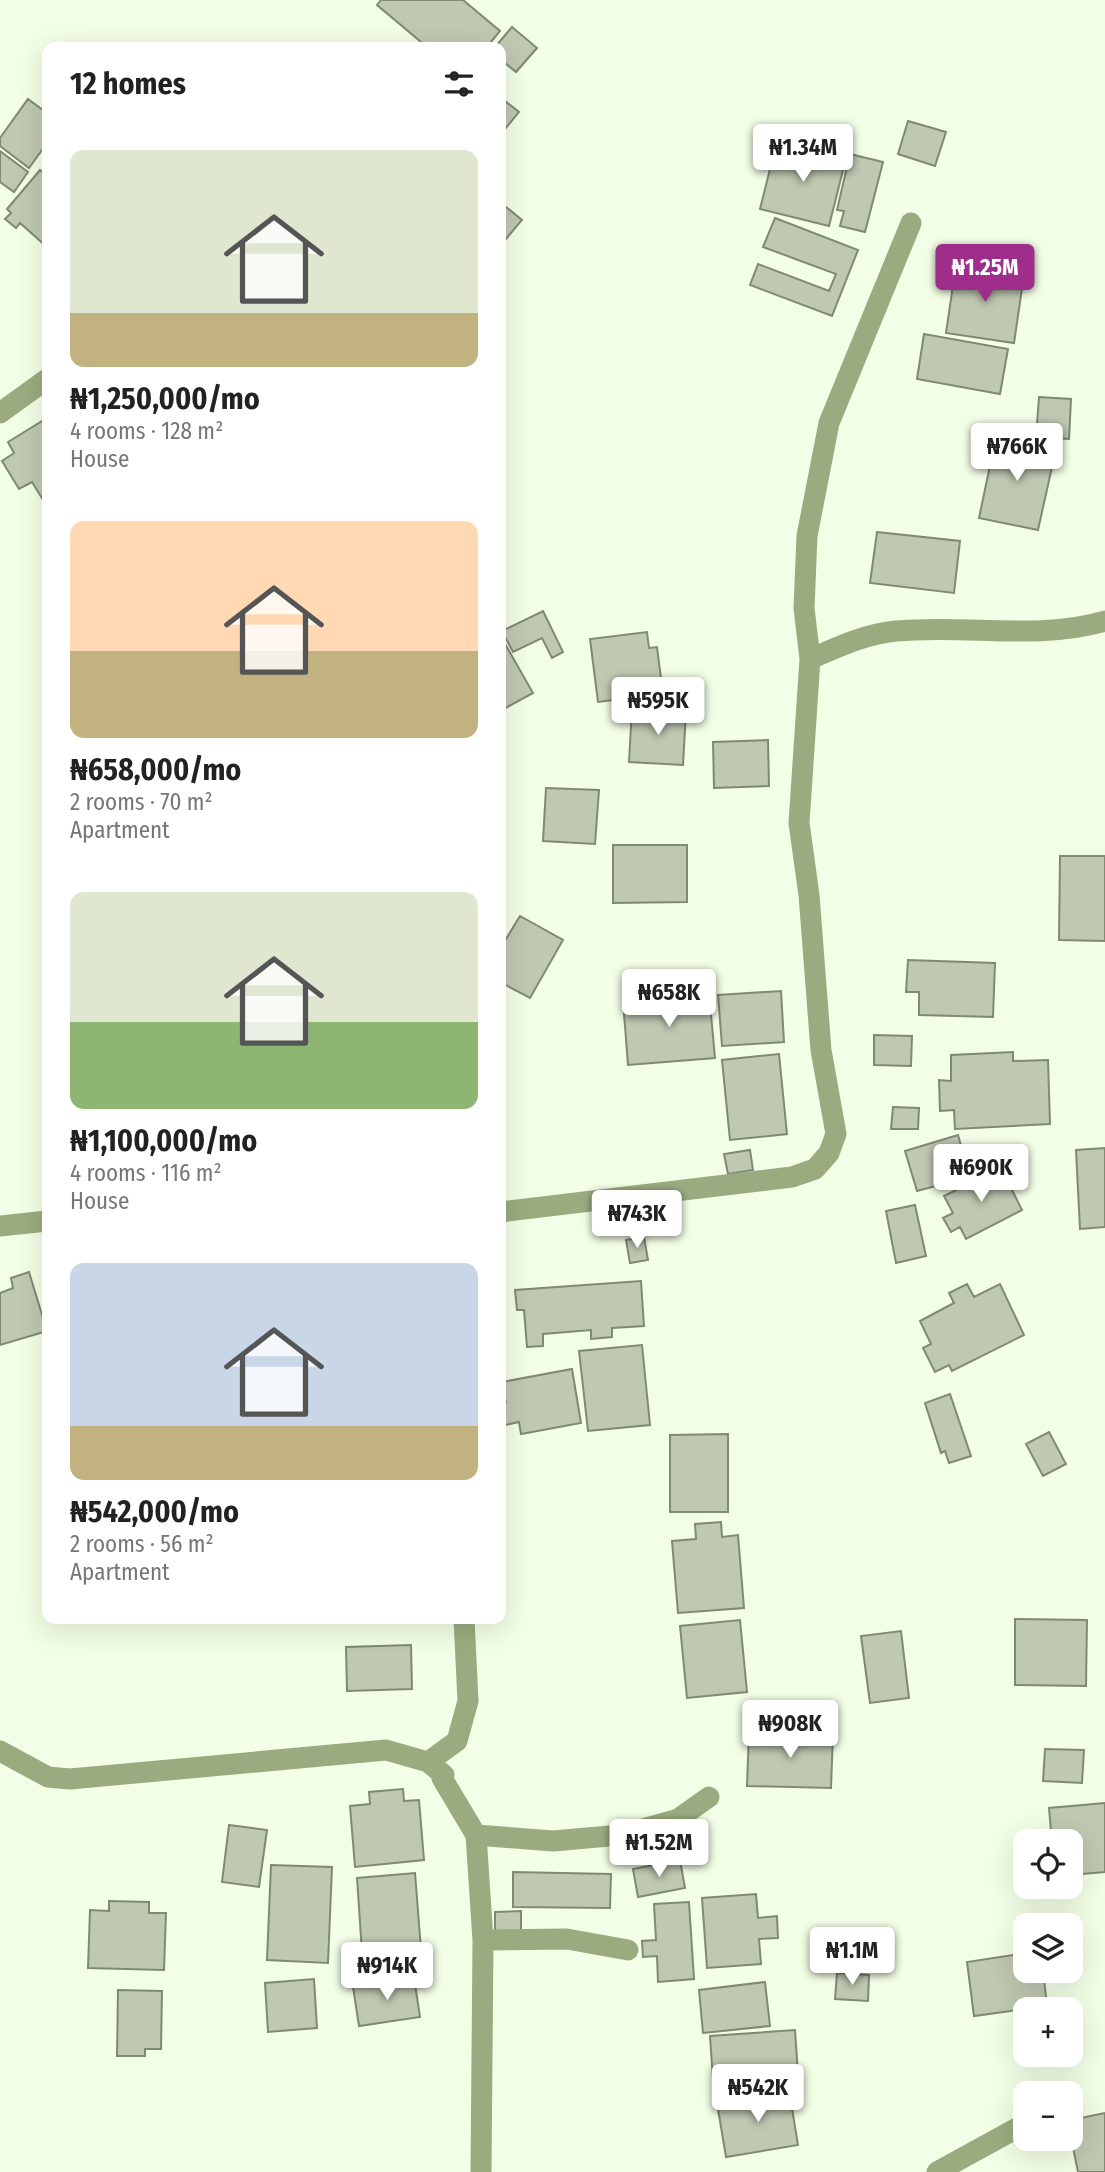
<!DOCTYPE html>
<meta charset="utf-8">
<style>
:root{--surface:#fff;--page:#f6f6f6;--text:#222;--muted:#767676;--accent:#9f2e8a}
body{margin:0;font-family:"Fira Sans Condensed",sans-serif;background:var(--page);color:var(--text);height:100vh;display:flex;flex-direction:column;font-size:26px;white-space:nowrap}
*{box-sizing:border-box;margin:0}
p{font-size:23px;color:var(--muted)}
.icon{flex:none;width:38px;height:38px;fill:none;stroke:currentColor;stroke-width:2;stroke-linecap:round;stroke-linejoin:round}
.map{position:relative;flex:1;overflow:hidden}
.drawer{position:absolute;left:42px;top:42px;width:464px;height:1582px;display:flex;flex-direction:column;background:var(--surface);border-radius:14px;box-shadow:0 7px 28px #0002}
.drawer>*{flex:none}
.buttons{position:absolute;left:1013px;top:1829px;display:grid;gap:14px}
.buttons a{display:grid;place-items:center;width:70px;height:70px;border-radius:14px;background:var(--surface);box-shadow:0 7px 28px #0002;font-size:35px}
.price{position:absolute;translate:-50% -60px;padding:0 16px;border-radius:7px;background:#fff;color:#222;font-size:23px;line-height:46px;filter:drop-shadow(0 2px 4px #0008)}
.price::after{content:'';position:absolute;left:50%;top:42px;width:21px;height:16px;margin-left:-10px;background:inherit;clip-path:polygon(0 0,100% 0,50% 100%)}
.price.selected{background:var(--accent);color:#fff}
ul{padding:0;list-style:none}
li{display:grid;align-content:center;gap:14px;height:371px;padding:0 28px}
li span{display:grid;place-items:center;height:217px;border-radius:14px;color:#555}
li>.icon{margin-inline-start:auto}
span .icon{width:126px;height:126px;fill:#fffc;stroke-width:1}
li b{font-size:30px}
h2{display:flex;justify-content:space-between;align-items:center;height:84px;padding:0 28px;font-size:30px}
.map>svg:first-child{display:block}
.building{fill:#bfc8b1;stroke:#808973;stroke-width:2}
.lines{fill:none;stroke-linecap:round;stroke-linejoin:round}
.street{stroke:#9aac7f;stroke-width:21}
</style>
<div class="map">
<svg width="1105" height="2172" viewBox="0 0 1105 2172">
<rect width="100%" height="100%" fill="#f3fee6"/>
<path class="building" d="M381,0H463L500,31L487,47H427L377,5Z
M512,27L537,48L516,72L500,59V47H495Z
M500,97L519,112L501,134L500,133Z
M28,99L47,113V143L29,168L0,146V138Z
M908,121L946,132L935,166L898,154Z
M777,141L846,158L829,226L760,209Z
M0,151L28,172L14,192L0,182Z
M850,154L883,162L865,232L840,226L844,211L837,210Z
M40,170L47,176V247L20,223L16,228L5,219L11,213L7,209Z
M500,202L522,220L500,246Z
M775,218L858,250L832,316L750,285L758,264L829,291L836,274L763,247Z
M956,265L1024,275L1014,343L946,333Z
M924,334L1008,349L1000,394L917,379Z
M1039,397L1071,399L1069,439L1036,437Z
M47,418V498L43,500L32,482L19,489L2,461L14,453L8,442Z
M996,437L1056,449L1038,530L979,518Z
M877,532L960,541L954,593L870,583Z
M543,611L563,652L552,658L542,638L513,652L502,631Z
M647,632L649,648L657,647L663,694L598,702L590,639Z
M500,635L533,693L500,711Z
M632,708L686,711L683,765L629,762Z
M768,740L769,786L714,788L713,742Z
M546,788L599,790L595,844L543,841Z
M613,845H687V902L613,903Z
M1060,856H1105V941L1059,940Z
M520,916L563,940L530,998L500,982V949Z
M908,960L995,963L993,1017L919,1015V992H906Z
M781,991L784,1042L722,1046L718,995Z
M709,992L715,1058L628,1065L623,1001Z
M874,1035L912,1036L911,1066L874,1065Z
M1013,1052V1061L1048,1060L1050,1124L955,1129L954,1110L940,1111L939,1080L951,1081V1055Z
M779,1054L787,1134L730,1140L722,1060Z
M893,1107L919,1108L918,1129H891Z
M958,1135L970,1177L917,1191L905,1151Z
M1105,1148V1227L1080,1229L1076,1150Z
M750,1150L753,1170L728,1174L724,1154Z
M1001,1168L1022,1210L966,1239L960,1227L951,1232L943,1218L953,1213L944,1196Z
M915,1205L926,1256L896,1263L886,1211Z
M644,1237L648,1260L630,1263L626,1240Z
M29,1272L47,1331L0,1345V1293L13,1288L11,1278Z
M641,1281L644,1326L612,1328V1337L591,1339V1330L543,1334V1346L527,1347L524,1310H517L515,1290Z
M967,1284L974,1297L1000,1284L1024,1335L952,1371L949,1365L935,1372L923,1348L931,1344L920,1321L954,1303L949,1293Z
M642,1345L650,1425L588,1431L579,1351Z
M572,1369L581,1423L521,1434L519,1422L505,1425L501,1405L506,1403L502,1382Z
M950,1394L971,1456L949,1463L945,1451L941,1453L925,1403Z
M1049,1432L1066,1464L1043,1476L1026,1444Z
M728,1434V1512H670V1435Z
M721,1522L722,1537L738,1535L744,1608L678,1613L672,1541L696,1539L695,1524Z
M1015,1619L1087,1620L1086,1686L1015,1685Z
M740,1620L747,1692L687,1698L680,1626Z
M901,1631L909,1698L870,1703L861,1636Z
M411,1645L412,1689L347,1691L346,1647Z
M749,1732L833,1734L831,1788L747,1786Z
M1045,1749L1084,1750L1082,1783L1043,1781Z
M403,1789L404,1801L419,1800L424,1860L355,1867L350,1806L370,1804L369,1792Z
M1105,1803V1872L1071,1875V1841H1032V1833L1051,1831L1049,1808Z
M229,1825L267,1830L259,1887L222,1882Z
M680,1860L685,1888L638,1897L633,1869Z
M271,1865L332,1867L328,1963L267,1960Z
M513,1872L611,1874L610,1908L513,1907Z
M415,1873L422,1962L363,1967L357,1878Z
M756,1894L758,1918L777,1916L778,1938L759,1939L761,1964L707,1968L702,1898Z
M109,1901L149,1902V1913H166L164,1970L88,1968L90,1910L109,1911Z
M689,1902L694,1979L658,1982L657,1956L643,1957L642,1941L656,1940L654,1904Z
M521,1911V1931H495V1912Z
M1026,1953V1970H1043L1047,2006L974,2016L967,1962Z
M837,1973L869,1975L868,2001L835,1999Z
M414,1977L420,2017L359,2026L353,1987Z
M314,1979L317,2028L268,2032L265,1983Z
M765,1982L770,2026L703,2033L699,1990Z
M118,1990L162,1991L161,2049H145V2056H117Z
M795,2030L798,2074L713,2080L710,2036Z
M789,2090L798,2145L726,2157L717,2103Z
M1105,2113V2172H1078L1071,2138V2120Z"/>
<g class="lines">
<path class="street" d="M0,413L47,379
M810,659C838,647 865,634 896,631C966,624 1036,641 1105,621
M500,1212L792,1177L815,1169L829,1153L836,1134L821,1050L809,895L799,823L810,659L804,608L807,536L829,423L911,223
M0,1226L47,1221
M0,1751L48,1777L70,1779L386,1750L428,1762L444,1775L442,1778L476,1835L483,1940L481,2172
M428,1762L457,1741L468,1701L464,1619
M476,1835L553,1841L621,1835L678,1819L709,1797
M483,1940L567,1939L628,1950
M937,2172L1026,2123"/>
</g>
</svg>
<div class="buttons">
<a><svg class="icon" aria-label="locate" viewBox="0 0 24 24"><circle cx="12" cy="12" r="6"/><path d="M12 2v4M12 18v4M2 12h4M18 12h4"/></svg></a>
<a><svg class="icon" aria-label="layers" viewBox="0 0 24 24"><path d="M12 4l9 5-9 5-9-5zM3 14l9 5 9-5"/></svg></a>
<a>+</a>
<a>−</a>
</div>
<b class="price" style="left:803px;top:184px">₦1.34M</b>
<b class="price selected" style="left:985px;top:304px">₦1.25M</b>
<b class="price" style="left:1017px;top:483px">₦766K</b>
<b class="price" style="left:658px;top:737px">₦595K</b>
<b class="price" style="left:669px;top:1029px">₦658K</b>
<b class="price" style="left:981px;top:1204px">₦690K</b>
<b class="price" style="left:637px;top:1250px">₦743K</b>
<b class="price" style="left:790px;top:1760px">₦908K</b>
<b class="price" style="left:659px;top:1879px">₦1.52M</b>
<b class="price" style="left:852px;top:1987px">₦1.1M</b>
<b class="price" style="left:387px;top:2002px">₦914K</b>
<b class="price" style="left:758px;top:2124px">₦542K</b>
<section class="drawer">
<h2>12 homes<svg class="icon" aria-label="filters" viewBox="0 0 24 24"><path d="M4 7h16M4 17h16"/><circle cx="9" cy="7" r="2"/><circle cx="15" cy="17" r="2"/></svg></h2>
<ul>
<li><span style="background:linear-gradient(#dfe7d0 75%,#c2b280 0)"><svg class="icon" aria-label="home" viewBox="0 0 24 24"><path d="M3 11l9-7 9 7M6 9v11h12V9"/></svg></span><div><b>₦1,250,000/mo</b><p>4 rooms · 128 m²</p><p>House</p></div></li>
<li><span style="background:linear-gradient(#ffd9b3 60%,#c2b280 0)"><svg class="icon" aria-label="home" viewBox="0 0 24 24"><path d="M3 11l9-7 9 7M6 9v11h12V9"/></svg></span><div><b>₦658,000/mo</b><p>2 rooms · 70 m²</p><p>Apartment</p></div></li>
<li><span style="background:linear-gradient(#dfe7d0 60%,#8fb573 0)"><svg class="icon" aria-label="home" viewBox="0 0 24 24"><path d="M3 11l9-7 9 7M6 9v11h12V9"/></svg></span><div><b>₦1,100,000/mo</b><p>4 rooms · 116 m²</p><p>House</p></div></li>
<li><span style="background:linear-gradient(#c9d6e8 75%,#c2b280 0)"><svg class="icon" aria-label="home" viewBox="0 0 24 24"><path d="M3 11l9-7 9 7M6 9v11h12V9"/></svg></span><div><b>₦542,000/mo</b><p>2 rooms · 56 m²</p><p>Apartment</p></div></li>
</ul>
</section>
</div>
